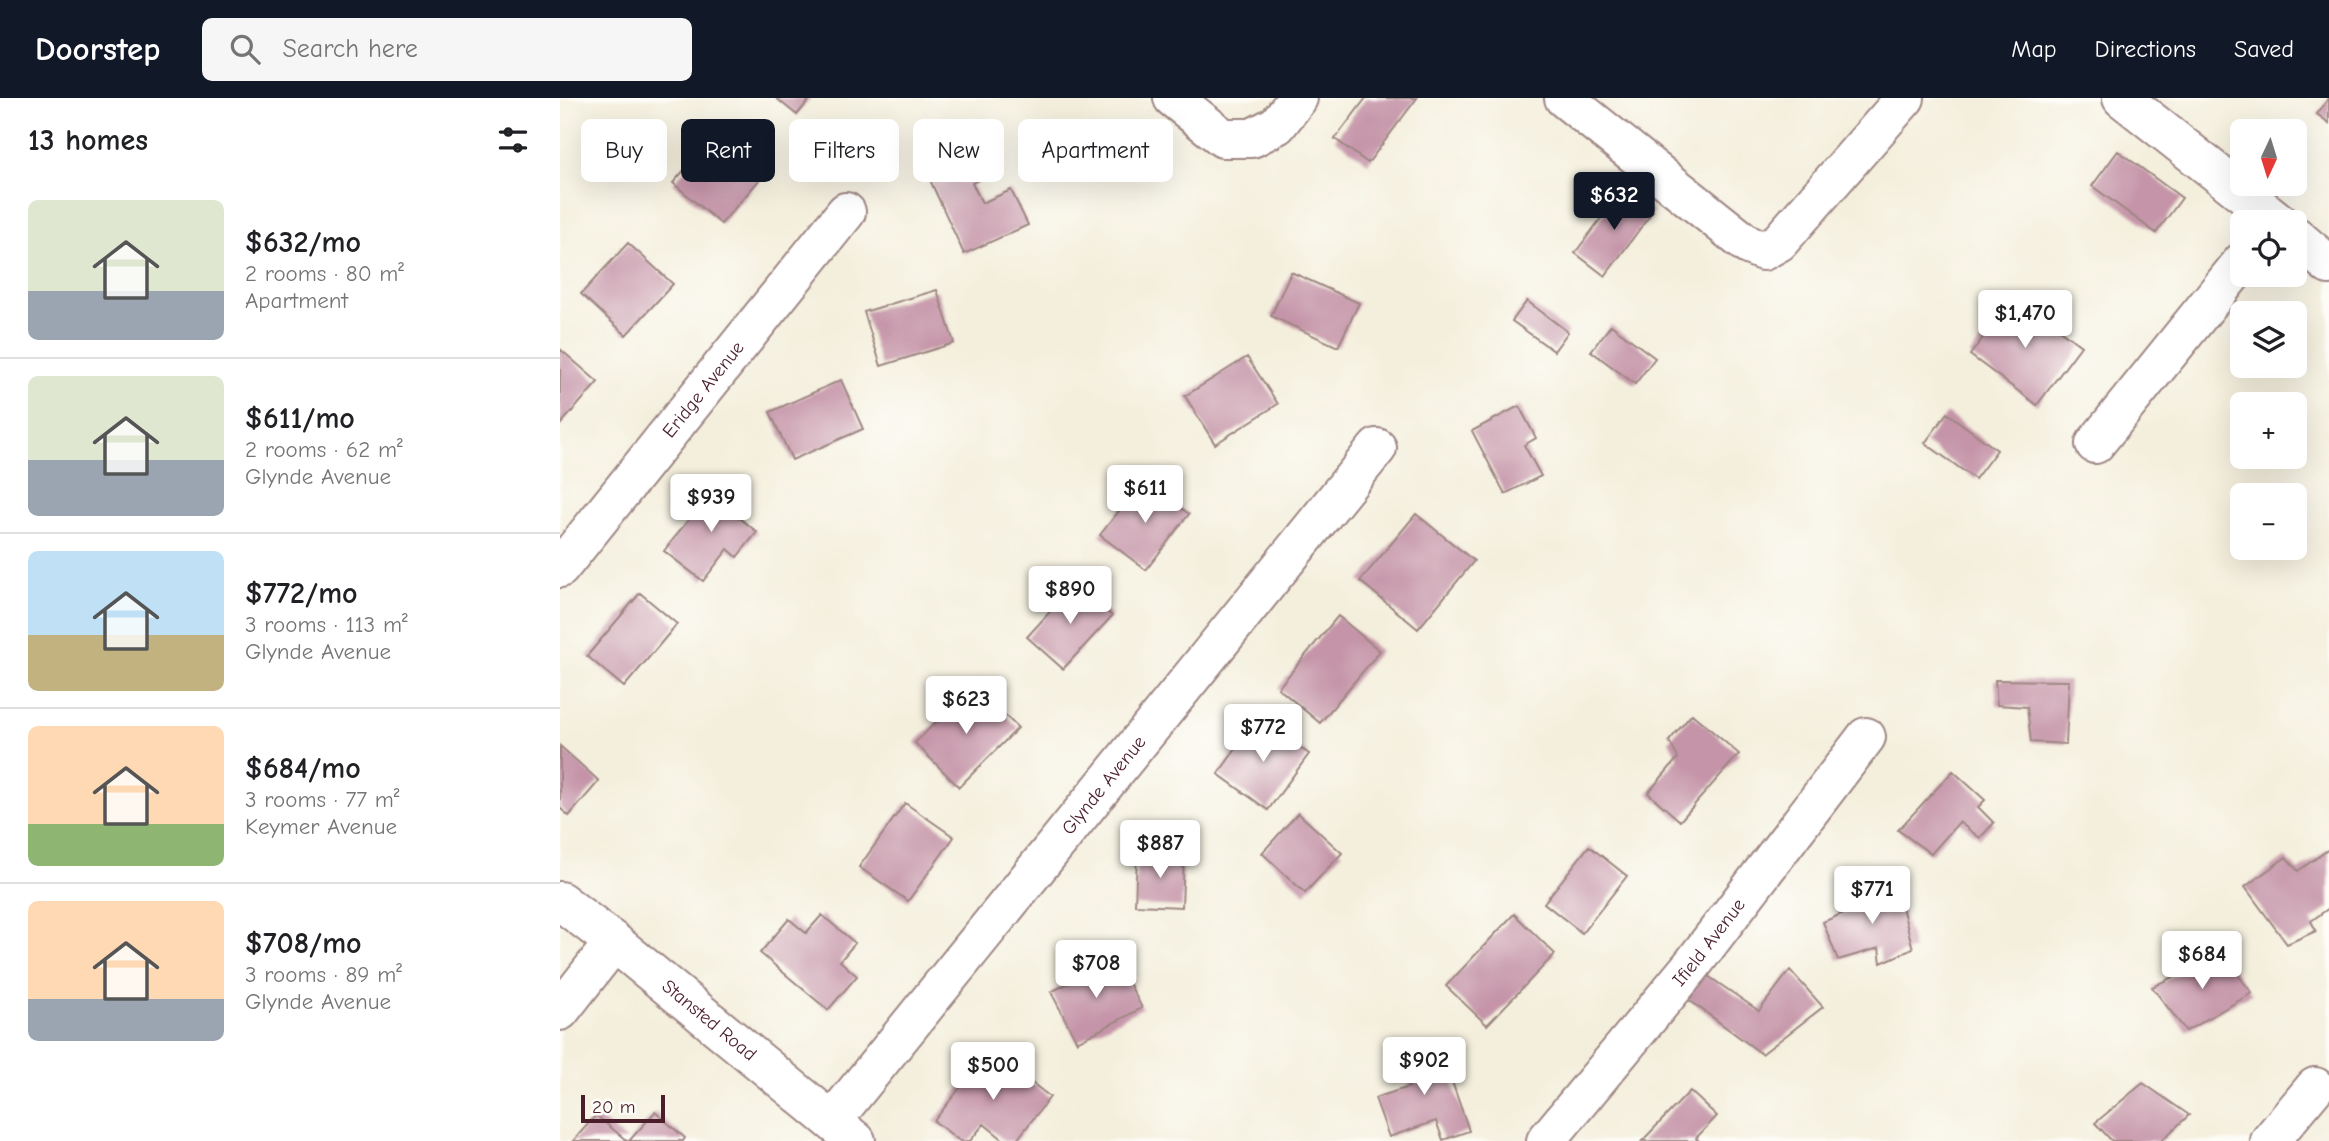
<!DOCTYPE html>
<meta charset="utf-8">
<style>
:root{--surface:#fff;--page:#f6f6f6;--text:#202124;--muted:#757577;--line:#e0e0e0;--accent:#111827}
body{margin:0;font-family:"Comic Neue",sans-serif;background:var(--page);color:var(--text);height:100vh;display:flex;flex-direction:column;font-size:26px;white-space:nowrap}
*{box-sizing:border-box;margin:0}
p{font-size:23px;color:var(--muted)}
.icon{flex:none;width:38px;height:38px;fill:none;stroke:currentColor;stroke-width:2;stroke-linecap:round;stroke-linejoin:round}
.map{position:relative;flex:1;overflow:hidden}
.side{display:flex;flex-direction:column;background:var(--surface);width:560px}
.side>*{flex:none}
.guide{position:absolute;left:21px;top:21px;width:665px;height:63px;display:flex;gap:14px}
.needle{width:46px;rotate:184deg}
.controls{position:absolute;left:1670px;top:21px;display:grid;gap:14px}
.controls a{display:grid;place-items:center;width:77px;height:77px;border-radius:10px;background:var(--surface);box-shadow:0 7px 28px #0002;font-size:35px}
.scale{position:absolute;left:21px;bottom:18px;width:84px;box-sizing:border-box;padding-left:7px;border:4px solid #4a1f2b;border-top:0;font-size:19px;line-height:24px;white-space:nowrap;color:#4a1f2b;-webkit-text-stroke:5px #fdfcf7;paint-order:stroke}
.price{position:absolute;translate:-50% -60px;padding:0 16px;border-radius:7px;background:#fff;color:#222;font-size:23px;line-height:46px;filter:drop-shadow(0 2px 4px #0008)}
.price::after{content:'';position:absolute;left:50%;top:42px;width:21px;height:16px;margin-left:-10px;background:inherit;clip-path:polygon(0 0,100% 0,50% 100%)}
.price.active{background:var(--accent);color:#fff}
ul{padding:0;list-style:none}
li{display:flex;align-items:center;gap:21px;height:175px;padding:0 28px}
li+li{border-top:2px solid var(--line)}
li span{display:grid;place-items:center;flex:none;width:196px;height:140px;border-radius:10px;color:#555}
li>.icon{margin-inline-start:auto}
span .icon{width:84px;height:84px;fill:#fffc;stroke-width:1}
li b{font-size:30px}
h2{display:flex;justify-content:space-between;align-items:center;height:84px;padding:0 28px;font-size:30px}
.pill{padding:0 24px;border-radius:10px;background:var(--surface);box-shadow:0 7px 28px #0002;font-size:24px;line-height:63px}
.pill.active{background:var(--accent);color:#fff}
header{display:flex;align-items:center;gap:42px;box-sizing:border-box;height:98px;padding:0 35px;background:var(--accent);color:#fff}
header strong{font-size:33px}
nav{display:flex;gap:38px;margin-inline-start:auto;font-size:24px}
.search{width:490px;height:63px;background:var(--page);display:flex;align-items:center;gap:18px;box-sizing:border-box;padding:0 24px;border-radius:10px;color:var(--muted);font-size:26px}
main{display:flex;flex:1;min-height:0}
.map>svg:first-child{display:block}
.building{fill:#c594a8}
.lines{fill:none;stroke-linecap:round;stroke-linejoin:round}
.minor-casing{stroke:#9f8784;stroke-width:42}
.minor{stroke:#fff;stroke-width:38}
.labels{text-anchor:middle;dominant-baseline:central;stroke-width:6;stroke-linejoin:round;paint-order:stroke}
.street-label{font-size:19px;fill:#4a1f2b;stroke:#fdfcf7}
</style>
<header>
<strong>Doorstep</strong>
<div class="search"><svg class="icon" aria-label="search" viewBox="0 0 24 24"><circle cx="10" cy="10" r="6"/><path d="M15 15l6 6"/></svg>Search here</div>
<nav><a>Map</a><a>Directions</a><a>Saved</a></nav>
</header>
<main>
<section class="side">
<h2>13 homes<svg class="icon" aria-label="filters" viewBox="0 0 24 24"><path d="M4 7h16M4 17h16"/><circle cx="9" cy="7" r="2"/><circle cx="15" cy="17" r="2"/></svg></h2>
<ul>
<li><span style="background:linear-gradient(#dfe7d0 65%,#9aa5b1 0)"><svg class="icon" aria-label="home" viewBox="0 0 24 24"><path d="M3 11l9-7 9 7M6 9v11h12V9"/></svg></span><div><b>$632/mo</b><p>2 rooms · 80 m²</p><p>Apartment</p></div></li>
<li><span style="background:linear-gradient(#dfe7d0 60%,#9aa5b1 0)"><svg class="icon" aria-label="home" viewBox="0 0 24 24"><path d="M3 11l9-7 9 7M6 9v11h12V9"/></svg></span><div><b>$611/mo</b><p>2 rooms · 62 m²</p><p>Glynde Avenue</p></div></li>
<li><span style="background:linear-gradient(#bfe0f5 60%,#c2b280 0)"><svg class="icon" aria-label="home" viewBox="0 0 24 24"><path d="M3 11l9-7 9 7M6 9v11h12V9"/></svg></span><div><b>$772/mo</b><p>3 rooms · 113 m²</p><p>Glynde Avenue</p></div></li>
<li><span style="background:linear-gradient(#ffd9b3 70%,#8fb573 0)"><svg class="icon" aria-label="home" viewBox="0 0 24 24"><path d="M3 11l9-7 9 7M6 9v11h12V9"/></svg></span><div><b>$684/mo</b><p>3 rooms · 77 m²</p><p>Keymer Avenue</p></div></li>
<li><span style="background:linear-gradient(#ffd9b3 70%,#9aa5b1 0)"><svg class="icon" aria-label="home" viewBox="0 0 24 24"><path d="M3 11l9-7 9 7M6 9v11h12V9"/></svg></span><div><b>$708/mo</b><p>3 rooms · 89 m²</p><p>Glynde Avenue</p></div></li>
</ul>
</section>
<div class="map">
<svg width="1769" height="1043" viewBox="0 0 1769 1043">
<rect width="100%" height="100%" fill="#fdfcf7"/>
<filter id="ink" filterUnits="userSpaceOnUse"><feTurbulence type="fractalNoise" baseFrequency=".0143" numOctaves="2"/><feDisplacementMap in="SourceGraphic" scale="14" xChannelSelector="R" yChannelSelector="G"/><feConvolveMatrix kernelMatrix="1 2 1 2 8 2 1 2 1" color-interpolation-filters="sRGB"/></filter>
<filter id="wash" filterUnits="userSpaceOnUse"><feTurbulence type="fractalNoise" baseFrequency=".00686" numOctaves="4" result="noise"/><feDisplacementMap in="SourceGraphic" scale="28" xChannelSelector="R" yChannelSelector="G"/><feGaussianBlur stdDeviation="1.57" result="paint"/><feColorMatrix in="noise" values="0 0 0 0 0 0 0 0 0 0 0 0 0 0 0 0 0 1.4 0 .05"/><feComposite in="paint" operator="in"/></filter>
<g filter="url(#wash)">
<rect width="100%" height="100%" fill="#f4efdd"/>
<g id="blocks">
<path class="building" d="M216,0H251L237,17Z
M806,0H857L808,65L775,41Z
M1769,0V25L1757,16Z
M159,32L207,73L161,126L113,85Z
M412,47L427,78L412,85L422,105L451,92L468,127L404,156L364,69Z
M1558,53L1622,100L1596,135L1532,88Z
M1063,91L1093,113L1045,178L1015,155Z
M68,145L113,186L66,237L21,196Z
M731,174L799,205L778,249L711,218Z
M377,192L394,245L321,268L304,214Z
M1454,198L1521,248L1477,307L1410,257Z
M967,203L1008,234L994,253L952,223Z
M1051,227L1095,260L1075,286L1031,253Z
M0,251L38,284L0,327Z
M687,259L718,306L655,346L625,298Z
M281,282L303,331L232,362L210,314Z
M959,308L976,340L964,347L981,378L945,396L912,333Z
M1387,315L1437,352L1415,381L1365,345Z
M583,382L629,416L586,472L540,437Z
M156,387L185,410L178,419L197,434L177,459L168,451L143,483L104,453Z
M856,416L914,463L858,531L800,483Z
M516,485L552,518L503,571L467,539Z
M80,495L117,526L64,589L27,558Z
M778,518L820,553L760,625L718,590Z
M1435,582L1509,583L1506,646L1471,644L1467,609L1437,607Z
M414,586L458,630L399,689L355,645Z
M1132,616L1179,656L1120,723L1088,695L1118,660L1109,643Z
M698,620L749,656L708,712L658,676Z
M0,648L39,683L9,718L0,710Z
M1393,673L1425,702L1418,709L1434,725L1420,740L1399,724L1371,756L1338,732Z
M345,705L394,739L348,803L299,769Z
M738,715L782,755L745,795L702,755Z
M1029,748L1067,778L1022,835L984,805Z
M1769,751V810L1751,823L1756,833L1727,846L1685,789L1726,759L1738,773Z
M577,756L624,758L622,809L575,807Z
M1335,782L1353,851L1321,865L1319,850L1278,862L1263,824L1302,807L1296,797Z
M954,816L995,856L927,927L886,888Z
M262,817L295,845L280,863L297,878L268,912L200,855L229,821L246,835Z
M1661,855L1692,895L1626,933L1592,889Z
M556,860L582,910L517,944L491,894Z
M1132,867L1199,913L1230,872L1263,909L1202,956L1113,890Z
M879,946L909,1033L883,1042L876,1023L829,1039L815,1000L849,989L839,960Z
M430,952L490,999L456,1043H445L424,1026L410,1043H400L374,1023Z
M1583,985L1629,1017L1601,1043H1552L1535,1025Z
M1130,993L1157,1018L1136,1040L1139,1043H1082Z
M95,1014L125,1040L123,1043H69Z
M36,1017L67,1043H13Z"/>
</g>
</g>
<g filter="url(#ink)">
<use href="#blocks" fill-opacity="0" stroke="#9f8784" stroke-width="2"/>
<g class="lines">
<defs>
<g id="minor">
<path d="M613,0L663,40H692L717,27L738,0"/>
<path d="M1004,0L1188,147L1203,153L1219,144L1345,0"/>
<path d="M1562,0L1719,124"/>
<path d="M1734,137L1769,167"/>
<path d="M1535,346L1682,164"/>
<path id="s1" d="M0,470L286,114"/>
<path id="s2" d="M0,803L54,844L296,1043"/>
<path d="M0,913L54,844"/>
<path id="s3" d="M272,1023L817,350"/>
<path id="s4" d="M986,1043L1132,867L1306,639"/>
<path d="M1710,1043L1755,989"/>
</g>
</defs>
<use href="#minor" class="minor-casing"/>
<use href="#minor" class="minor"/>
</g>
</g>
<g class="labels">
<g class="street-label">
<text stroke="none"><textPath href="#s1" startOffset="229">Eridge Avenue</textPath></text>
<text stroke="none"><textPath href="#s3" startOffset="432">Glynde Avenue</textPath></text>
<text stroke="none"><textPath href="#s4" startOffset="257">Ifield Avenue</textPath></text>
<text stroke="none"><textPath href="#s2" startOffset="191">Stansted Road</textPath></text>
</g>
</g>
</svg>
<div class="controls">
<a><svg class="needle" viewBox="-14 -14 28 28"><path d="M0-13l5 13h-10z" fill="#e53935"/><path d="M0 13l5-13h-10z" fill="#757577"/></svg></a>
<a><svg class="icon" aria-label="locate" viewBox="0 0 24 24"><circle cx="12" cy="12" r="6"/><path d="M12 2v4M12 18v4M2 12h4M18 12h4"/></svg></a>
<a><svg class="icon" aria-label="layers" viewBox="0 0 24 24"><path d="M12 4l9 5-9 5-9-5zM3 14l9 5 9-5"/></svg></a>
<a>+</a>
<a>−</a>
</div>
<div class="scale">20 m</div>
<b class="price active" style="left:1054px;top:134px">$632</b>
<b class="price" style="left:1465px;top:252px">$1,470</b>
<b class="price" style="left:585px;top:427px">$611</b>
<b class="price" style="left:151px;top:436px">$939</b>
<b class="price" style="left:510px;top:528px">$890</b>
<b class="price" style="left:406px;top:638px">$623</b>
<b class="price" style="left:703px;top:666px">$772</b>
<b class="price" style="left:600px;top:782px">$887</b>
<b class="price" style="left:1312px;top:828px">$771</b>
<b class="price" style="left:1642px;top:893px">$684</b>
<b class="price" style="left:536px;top:902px">$708</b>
<b class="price" style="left:864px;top:999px">$902</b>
<b class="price" style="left:433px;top:1004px">$500</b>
<div class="guide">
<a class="pill">Buy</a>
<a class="pill active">Rent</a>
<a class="pill">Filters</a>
<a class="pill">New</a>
<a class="pill">Apartment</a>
</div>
</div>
</main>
